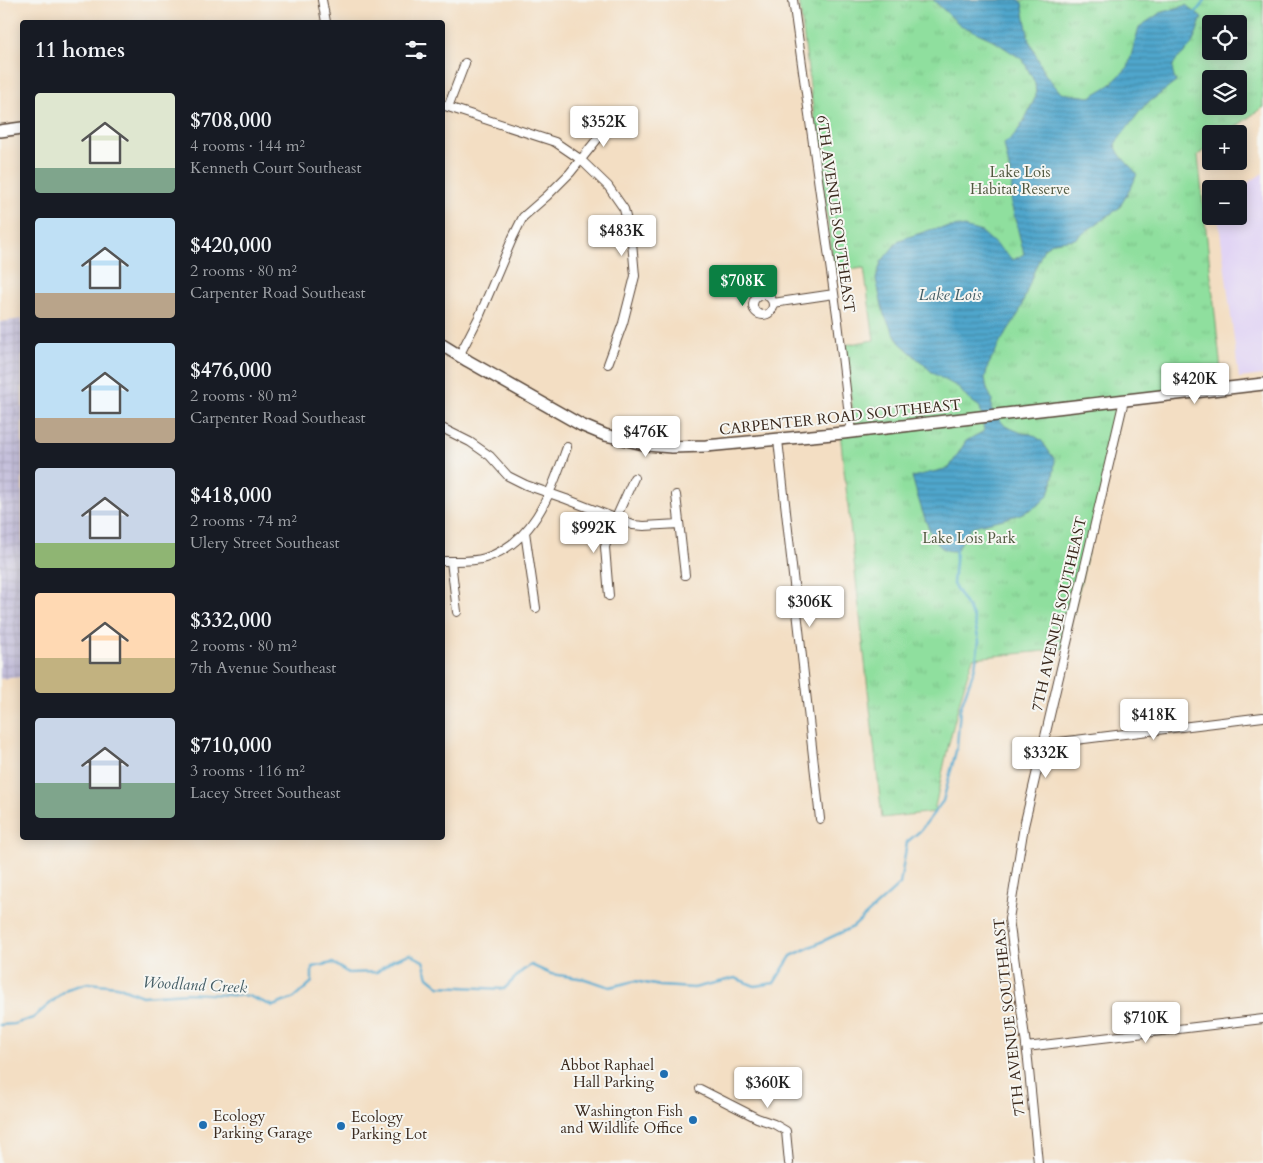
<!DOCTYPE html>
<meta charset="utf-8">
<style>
:root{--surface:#171b24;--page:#242831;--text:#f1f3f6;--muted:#9ea1a6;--accent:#0b8043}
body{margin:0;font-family:Cardo,serif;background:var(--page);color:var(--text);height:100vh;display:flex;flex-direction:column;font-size:19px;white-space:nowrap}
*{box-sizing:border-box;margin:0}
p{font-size:16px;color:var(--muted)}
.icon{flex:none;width:28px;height:28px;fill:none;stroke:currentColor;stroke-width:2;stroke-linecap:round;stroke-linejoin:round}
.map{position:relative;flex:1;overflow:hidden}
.details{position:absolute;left:20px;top:20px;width:425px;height:820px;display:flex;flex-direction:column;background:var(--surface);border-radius:5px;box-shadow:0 2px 12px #0003}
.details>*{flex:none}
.fabs{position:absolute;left:1202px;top:15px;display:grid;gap:10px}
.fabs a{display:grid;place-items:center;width:45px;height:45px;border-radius:5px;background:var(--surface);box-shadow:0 2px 12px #0003;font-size:25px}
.price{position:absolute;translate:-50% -42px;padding:0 11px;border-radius:5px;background:#fff;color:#222;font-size:16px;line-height:32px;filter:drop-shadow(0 1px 2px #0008)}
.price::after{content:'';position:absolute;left:50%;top:30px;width:15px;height:11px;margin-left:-8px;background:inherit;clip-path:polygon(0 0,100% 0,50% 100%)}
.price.selected{background:var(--accent);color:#fff}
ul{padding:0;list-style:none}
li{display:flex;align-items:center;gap:15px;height:125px;padding:0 15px}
li span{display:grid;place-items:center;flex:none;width:140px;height:100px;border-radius:5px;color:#555}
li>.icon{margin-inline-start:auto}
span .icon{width:60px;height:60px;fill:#fffc;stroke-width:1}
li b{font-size:21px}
h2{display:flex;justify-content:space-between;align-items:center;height:60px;padding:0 15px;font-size:21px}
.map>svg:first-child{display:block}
.built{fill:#e1d4f4}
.industrial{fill:url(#industrial-grid)}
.grass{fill:url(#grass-tufts);stroke:#65845e;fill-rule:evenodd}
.water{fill:url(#water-rules);stroke:#456875}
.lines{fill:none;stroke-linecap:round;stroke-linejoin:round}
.stream{stroke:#4fa6cc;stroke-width:2.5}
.street-casing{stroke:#574537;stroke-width:10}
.secondary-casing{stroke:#574537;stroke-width:14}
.street{stroke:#fff;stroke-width:8}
.secondary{stroke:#fff;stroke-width:11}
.poi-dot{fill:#1f6fb2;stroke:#f6f6f2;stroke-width:2}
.labels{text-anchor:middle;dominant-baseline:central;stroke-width:4;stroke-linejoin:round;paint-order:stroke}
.park-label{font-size:15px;fill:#50573e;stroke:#f6f6f2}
.street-label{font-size:15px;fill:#3b2a1e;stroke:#f6f6f2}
.poi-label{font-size:15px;fill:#3b2a1e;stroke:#f6f6f2;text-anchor:end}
.water-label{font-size:16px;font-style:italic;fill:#435c64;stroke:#f6f6f2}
</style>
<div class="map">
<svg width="1263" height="1163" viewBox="0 0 1263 1163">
<defs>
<pattern id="industrial-grid" width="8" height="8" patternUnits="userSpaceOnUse" patternTransform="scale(1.25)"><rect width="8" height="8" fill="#c5c0db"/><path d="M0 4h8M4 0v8" fill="none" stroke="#aaa5bc"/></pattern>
<pattern id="grass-tufts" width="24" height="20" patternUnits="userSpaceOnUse" patternTransform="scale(1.25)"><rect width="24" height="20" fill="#8fdf9e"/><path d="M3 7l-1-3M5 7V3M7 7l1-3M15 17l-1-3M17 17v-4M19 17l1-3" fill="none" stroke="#7cc088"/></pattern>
<pattern id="water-rules" width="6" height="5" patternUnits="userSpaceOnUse" patternTransform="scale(1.25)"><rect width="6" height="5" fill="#4fa6cc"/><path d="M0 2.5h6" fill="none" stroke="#4387a5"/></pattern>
</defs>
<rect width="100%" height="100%" fill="#f6f6f2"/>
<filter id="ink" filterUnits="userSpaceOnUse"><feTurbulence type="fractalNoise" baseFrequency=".02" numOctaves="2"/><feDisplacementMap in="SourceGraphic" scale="10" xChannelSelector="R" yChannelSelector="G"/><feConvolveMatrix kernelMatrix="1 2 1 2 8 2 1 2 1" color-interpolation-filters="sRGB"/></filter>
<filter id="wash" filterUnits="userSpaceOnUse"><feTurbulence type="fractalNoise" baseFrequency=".0096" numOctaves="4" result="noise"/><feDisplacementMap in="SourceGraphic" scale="20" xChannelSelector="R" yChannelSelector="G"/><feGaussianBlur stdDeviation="1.12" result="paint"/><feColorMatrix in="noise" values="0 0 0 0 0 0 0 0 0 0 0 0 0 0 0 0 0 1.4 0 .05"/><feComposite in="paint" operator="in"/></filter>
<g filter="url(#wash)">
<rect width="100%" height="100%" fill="#f3dec3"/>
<path class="built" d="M1263,173V375L1239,378L1218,216H1239V189Z"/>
<path class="industrial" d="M22,319V677L0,679V322Z"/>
<path class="grass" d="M799,0H1263V107L1226,134H1211V145L1198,155L1223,389L1124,399L1065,649L973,658C956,708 945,759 934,812L882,818L840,433L855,428L844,345L874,340L864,268L834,272ZM1211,24H1239V51H1211ZM1211,79H1239V106H1211Z"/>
<path class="water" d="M933,0H1020L1022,2L1029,40L1045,74L1061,93L1090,97L1110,85L1128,67L1139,27L1160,13L1186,5L1202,18C1198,27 1195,41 1189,48C1177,61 1167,62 1176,82L1144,106L1115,144C1118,156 1129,164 1137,174L1132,186L1119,208L1075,239L1054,242L1044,248L1033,274L1019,313L1001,341L988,366L985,378L987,389L992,399L991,409L1005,426L1022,433L1031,434L1041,440L1055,460C1054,470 1053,482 1050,491C1039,516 994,520 971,527L956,551C952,551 947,551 944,549C929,543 917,493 912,477L949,468L966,441L984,431L980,407L967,398L958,387L934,374L899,342L884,315L876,279L881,262L899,240L933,229L960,226L982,232L1013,260L1024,254L1011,203L1012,182L1004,144L1015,135L1024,121L1036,96L1035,83L1023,60L991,39L960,25Z"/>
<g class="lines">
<path class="stream" d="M1194,15L1205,0
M0,1025L14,1024L33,1018L67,989L88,983L117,986L142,996L187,993L248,996L273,1006L294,998L312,982V967L333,963L348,973L377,972L393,960L410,954L423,961L428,977L439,986L504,989L522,971L531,965L551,974L585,979L610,987L635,981L660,986L694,988L735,978L755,986L774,983L791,956L853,927L900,884L907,842L920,831L943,801L957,747L960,709L975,667L979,641L973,616L953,584L956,550"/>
</g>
</g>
<g filter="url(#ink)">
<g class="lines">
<defs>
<path id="street" d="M322,0L326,22
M793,0L838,322L851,432
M442,105L555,142L580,159L608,186L624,209L632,242L635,276L623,323L608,364
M448,107L465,63
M753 305a10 10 0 1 1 20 0a10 10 0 1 1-20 0Z
M773,303L834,294
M459,356L479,317L513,237L523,217L547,196L570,173L611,122
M442,428L470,442L490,456L508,476L526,485L566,499L633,525L644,526L679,524
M778,440L820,819
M676,495L685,575
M525,532L536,608
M442,561C456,561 473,562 485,558C535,542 551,491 567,447
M451,561L457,612
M609,596L605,547L611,529L634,478
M1043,744L1263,717
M1026,1047L1263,1019
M700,1089L757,1118L774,1124L786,1131L789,1163
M1038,1163L1028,1060L1009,919L1024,826L1124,400"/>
<path id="secondary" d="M0,131L22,128
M442,345L468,361L581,425L605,435L623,439L647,445L672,447L706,446L843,433L1263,384"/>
</defs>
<use href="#street" class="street-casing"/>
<use href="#secondary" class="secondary-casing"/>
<use href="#street" class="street"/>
<use href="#secondary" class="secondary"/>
</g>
</g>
<g class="poi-dot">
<circle cx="664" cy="1074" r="5"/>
<circle cx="693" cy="1120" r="5"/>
<circle cx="203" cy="1125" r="5"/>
<circle cx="341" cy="1126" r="5"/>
</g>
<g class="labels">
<g class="park-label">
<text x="1020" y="172">Lake Lois<tspan x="1020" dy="17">Habitat Reserve</tspan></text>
<text x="969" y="538">Lake Lois Park</text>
</g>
<g class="street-label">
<text transform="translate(836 214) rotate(82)">6TH AVENUE SOUTHEAST</text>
<text transform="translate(840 417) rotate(-6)">CARPENTER ROAD SOUTHEAST</text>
<text transform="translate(1059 614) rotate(-77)">7TH AVENUE SOUTHEAST</text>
<text transform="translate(1009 1017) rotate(-96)">7TH AVENUE SOUTHEAST</text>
</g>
<g class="poi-label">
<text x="654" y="1065">Abbot Raphael<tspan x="654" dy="17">Hall Parking</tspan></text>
<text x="683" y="1111">Washington Fish<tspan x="683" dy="17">and Wildlife Office</tspan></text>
<text x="213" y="1116" text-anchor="start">Ecology<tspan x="213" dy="17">Parking Garage</tspan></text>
<text x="351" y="1117" text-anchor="start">Ecology<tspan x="351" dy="17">Parking Lot</tspan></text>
</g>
<g class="water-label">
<text x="950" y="295">Lake Lois</text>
<text transform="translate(195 985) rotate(3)">Woodland Creek</text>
</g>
</g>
</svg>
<div class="fabs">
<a><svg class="icon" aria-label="locate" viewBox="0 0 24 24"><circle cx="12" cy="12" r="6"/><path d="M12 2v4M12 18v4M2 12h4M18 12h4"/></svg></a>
<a><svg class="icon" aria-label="layers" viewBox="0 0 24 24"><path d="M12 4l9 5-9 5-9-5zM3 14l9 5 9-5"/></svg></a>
<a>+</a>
<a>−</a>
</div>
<b class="price" style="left:604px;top:148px">$352K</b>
<b class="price" style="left:622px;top:257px">$483K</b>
<b class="price selected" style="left:743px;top:307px">$708K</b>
<b class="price" style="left:1195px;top:405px">$420K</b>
<b class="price" style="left:646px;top:458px">$476K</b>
<b class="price" style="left:594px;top:554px">$992K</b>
<b class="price" style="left:810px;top:628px">$306K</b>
<b class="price" style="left:1154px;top:741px">$418K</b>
<b class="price" style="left:1046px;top:779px">$332K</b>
<b class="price" style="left:1146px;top:1044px">$710K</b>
<b class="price" style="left:768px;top:1109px">$360K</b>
<section class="details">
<h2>11 homes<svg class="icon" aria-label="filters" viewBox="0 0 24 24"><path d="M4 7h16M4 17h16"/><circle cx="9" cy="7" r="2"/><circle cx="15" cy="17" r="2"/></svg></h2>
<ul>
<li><span style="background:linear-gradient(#dfe7d0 75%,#7fa58c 0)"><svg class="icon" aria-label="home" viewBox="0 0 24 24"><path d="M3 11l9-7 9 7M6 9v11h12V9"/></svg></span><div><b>$708,000</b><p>4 rooms · 144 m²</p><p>Kenneth Court Southeast</p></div></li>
<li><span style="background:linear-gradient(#bfe0f5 75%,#b9a48a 0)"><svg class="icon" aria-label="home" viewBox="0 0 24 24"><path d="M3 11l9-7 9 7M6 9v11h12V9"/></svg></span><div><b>$420,000</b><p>2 rooms · 80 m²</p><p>Carpenter Road Southeast</p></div></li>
<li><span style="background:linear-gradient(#bfe0f5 75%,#b9a48a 0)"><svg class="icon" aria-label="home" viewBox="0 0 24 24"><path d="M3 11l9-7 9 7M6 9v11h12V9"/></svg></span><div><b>$476,000</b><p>2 rooms · 80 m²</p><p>Carpenter Road Southeast</p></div></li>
<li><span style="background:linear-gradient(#c9d6e8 75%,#8fb573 0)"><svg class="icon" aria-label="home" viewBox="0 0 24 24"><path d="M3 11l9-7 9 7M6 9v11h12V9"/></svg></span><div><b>$418,000</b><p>2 rooms · 74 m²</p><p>Ulery Street Southeast</p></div></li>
<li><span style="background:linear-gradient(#ffd9b3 65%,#c2b280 0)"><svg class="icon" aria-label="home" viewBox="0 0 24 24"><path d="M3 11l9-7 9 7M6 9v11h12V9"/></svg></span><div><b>$332,000</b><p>2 rooms · 80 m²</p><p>7th Avenue Southeast</p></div></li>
<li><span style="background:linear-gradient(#c9d6e8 65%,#7fa58c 0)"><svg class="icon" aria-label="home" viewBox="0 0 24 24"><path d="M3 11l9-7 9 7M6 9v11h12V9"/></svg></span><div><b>$710,000</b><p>3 rooms · 116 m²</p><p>Lacey Street Southeast</p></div></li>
</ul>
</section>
</div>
